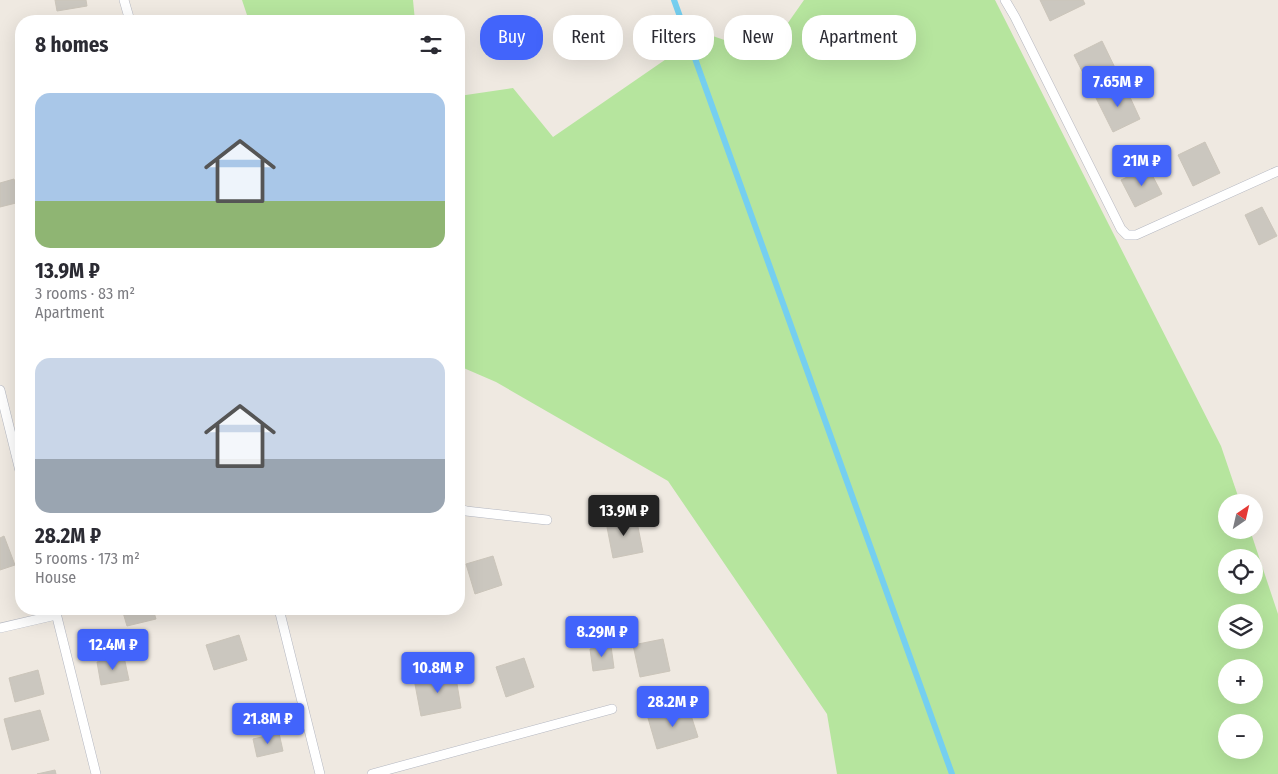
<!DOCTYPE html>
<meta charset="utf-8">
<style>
:root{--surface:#fff;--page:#f2f2f3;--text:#2b2b33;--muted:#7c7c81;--accent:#4264fb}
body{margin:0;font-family:"Fira Sans Condensed",sans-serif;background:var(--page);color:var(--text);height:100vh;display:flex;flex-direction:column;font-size:19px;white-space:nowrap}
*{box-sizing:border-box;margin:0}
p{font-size:16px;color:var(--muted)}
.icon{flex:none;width:28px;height:28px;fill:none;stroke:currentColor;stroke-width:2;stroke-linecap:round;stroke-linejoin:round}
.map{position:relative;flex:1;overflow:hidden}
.details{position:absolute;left:15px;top:15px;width:450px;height:600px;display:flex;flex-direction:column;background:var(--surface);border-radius:20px;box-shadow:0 5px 20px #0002}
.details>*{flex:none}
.banner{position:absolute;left:480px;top:15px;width:475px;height:45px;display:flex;gap:10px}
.needle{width:32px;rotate:34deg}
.tools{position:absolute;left:1218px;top:494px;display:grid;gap:10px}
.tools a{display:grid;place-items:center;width:45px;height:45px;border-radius:50%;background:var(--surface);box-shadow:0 5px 20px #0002;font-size:25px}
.price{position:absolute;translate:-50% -42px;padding:0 11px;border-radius:5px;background:var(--accent);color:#fff;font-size:16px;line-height:32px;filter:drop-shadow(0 1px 2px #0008)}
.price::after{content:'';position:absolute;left:50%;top:30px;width:15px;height:11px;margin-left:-8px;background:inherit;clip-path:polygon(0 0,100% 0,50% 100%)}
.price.selected{background:#222;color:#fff}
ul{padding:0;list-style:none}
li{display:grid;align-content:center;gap:10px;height:265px;padding:0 20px}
li span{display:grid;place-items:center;height:155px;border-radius:15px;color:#555}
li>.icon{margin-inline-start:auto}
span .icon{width:90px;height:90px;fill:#fffc;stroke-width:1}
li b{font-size:21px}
h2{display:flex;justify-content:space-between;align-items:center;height:60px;padding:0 20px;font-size:21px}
.chip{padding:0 18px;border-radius:20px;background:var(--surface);box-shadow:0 5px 20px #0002;font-size:18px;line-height:45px}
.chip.selected{background:var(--accent);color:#fff}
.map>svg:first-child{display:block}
.green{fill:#b6e59e;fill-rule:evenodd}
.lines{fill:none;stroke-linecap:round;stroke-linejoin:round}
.stream{stroke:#75cff0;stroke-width:6}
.building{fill:#cbc7bf;stroke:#cbc5ba}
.service-casing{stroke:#b4b7c1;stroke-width:10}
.service{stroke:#fff;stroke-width:9}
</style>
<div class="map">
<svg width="1278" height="774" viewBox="0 0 1278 774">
<rect width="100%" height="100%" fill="#efe9e1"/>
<path class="green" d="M242,0H413L415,21H249Z
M804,0H995L1221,446L1240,502H1226V530H1250L1278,614V774H837L827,714L668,481L496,382L459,366V96L513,88L553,137L704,33L736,44L771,47ZM1226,558H1254V585H1226ZM1226,612H1254V640H1226ZM1226,668H1254V695H1226ZM1226,722H1254V750H1226Z"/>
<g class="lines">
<path class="stream" d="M674,0L952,774"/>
</g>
<path class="building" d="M55,0H86L87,6L57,11Z
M1040,0H1083L1085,4L1050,21Z
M1102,41L1119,76L1091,89L1074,55Z
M1124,84L1140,119L1113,132L1096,98Z
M1205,142L1220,173L1193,186L1178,155Z
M1148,167L1162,194L1135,207L1121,180Z
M14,179L20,202L0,207V183Z
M1262,207L1277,236L1259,245L1245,215Z
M459,439L464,441L459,453Z
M636,517L643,552L613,558L606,522Z
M4,536L15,565L0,570V538Z
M493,556L502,585L475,594L466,564Z
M122,609H153L156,619L127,626Z
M239,635L247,660L214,670L206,645Z
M663,639L670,671L640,677L633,645Z
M611,646L614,668L593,671L590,649Z
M124,657L129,680L101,685L97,662Z
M524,658L534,687L506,697L496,667Z
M38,670L44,694L15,702L9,678Z
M455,672L461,708L421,716L414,679Z
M688,706L698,737L657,749L648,718Z
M40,710L49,740L12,750L4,719Z
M279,733L283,751L257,757L253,739Z
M55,770L56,774H37Z"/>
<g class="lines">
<defs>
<path id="service" d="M124,0L130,21
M1005,0L1015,17L1121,229L1127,235H1136L1278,171
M0,390L21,475
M459,508L466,511L547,520
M55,609L96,774
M279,609L320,774
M0,628L56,615
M372,774L612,709"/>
</defs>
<use href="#service" class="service-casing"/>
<use href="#service" class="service"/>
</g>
</svg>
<div class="tools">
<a><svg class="needle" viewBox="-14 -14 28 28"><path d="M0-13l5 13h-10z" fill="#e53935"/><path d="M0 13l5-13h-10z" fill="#7c7c81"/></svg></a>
<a><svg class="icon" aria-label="locate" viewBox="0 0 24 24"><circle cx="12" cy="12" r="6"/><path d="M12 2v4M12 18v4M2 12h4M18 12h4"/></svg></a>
<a><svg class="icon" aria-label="layers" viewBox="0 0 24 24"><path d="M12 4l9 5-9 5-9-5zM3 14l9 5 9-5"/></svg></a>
<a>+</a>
<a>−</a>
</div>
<b class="price" style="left:1118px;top:108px">7.65M ₽</b>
<b class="price" style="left:1142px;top:187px">21M ₽</b>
<b class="price selected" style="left:624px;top:537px">13.9M ₽</b>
<b class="price" style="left:602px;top:658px">8.29M ₽</b>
<b class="price" style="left:113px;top:671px">12.4M ₽</b>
<b class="price" style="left:438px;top:694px">10.8M ₽</b>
<b class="price" style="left:673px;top:728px">28.2M ₽</b>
<b class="price" style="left:268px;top:745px">21.8M ₽</b>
<div class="banner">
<a class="chip selected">Buy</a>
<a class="chip">Rent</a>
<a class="chip">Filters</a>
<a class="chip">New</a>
<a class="chip">Apartment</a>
</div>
<section class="details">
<h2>8 homes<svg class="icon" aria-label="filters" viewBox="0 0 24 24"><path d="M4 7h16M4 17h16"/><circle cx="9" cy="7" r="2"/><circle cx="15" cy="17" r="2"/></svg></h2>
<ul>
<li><span style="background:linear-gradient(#a9c7e8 70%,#8fb573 0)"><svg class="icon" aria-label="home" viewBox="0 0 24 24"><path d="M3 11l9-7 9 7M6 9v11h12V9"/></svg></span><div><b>13.9M ₽</b><p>3 rooms · 83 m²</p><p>Apartment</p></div></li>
<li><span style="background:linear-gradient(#c9d6e8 65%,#9aa5b1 0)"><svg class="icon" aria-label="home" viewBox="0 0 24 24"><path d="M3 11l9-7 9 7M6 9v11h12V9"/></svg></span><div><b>28.2M ₽</b><p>5 rooms · 173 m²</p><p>House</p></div></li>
</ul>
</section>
</div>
